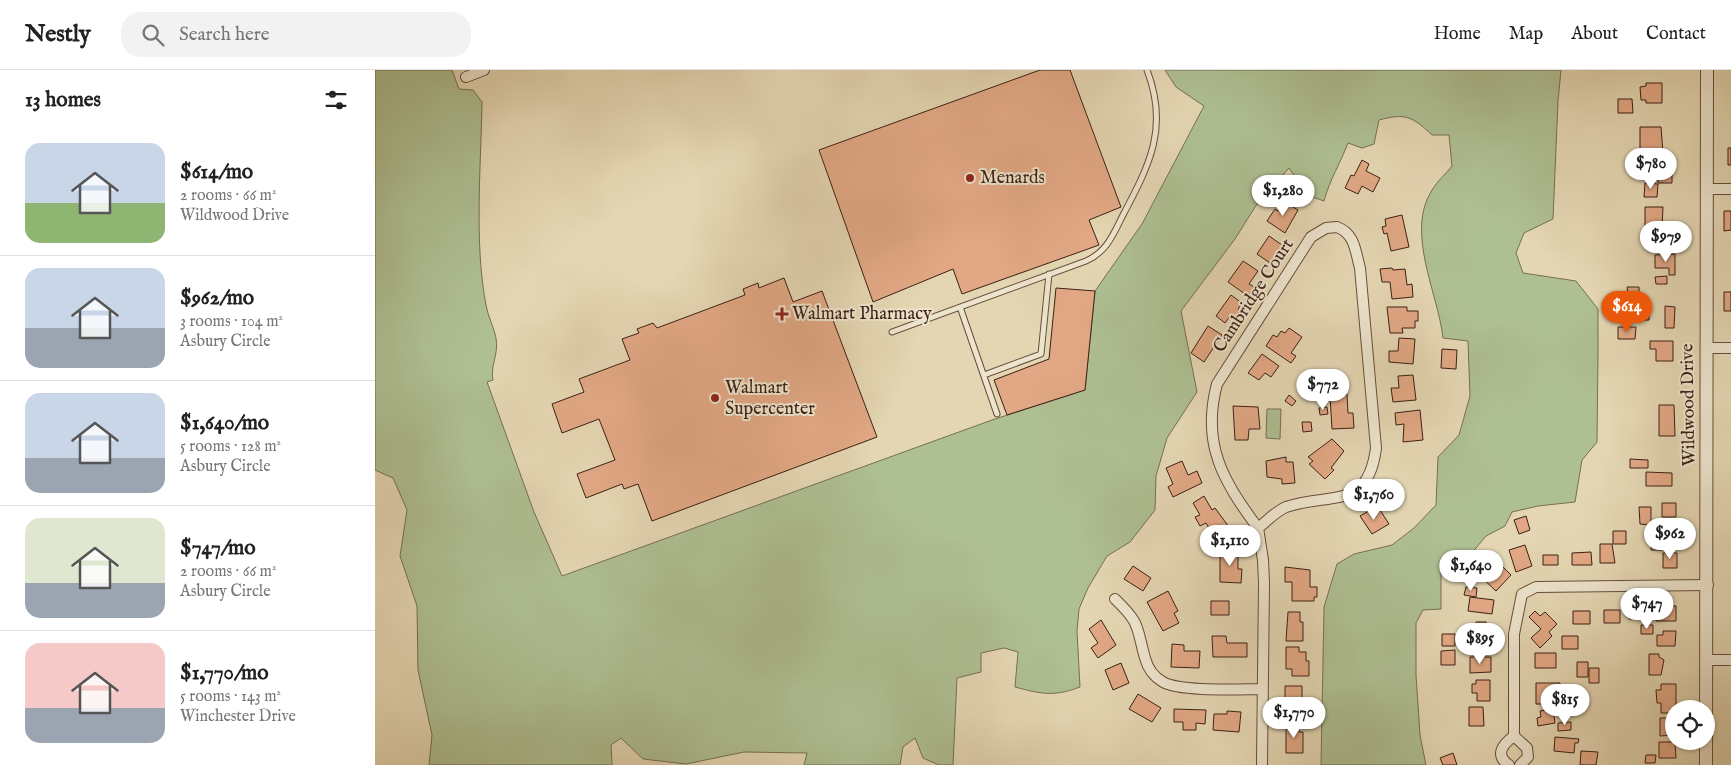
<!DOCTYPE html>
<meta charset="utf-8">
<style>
:root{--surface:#fff;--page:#f2f2f2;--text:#222;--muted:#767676;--line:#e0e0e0;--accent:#ea580c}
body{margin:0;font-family:"IM FELL English",serif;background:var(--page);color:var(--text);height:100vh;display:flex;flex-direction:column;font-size:19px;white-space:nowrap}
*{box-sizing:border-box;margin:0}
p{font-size:16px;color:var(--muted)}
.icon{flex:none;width:28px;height:28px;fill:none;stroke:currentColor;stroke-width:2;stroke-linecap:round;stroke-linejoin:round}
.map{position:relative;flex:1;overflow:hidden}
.panel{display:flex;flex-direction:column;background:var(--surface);width:375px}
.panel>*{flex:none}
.buttons{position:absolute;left:1290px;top:630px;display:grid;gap:10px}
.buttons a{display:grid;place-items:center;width:50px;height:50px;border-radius:50%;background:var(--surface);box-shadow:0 1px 4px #0004;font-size:25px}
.price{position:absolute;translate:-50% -42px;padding:0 11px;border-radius:18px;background:#fff;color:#222;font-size:16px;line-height:32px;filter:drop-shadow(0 1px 2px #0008)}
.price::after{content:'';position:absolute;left:50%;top:30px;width:15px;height:11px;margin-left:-8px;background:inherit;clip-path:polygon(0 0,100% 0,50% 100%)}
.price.selected{background:var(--accent);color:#fff}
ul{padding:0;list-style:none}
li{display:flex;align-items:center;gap:15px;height:125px;padding:0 25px}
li+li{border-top:1px solid var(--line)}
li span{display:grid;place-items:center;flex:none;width:140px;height:100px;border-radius:15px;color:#555}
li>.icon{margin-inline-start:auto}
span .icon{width:60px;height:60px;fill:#fffc;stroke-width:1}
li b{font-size:21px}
h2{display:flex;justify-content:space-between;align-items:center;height:60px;padding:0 25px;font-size:21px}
header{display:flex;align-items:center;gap:30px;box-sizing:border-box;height:70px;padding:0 25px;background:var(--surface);border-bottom:1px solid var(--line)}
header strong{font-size:24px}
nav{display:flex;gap:28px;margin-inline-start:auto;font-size:18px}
.search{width:350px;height:45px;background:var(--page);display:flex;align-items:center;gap:12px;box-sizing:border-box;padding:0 18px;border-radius:20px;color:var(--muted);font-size:19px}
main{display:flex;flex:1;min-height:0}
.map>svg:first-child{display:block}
.green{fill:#aebf92;stroke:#756f53}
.building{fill:#e2a885;stroke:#3c1f14}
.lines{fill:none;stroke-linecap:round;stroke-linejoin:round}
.service-casing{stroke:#664d3c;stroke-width:7}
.minor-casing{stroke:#664d3c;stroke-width:12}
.tertiary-casing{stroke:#664d3c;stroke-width:14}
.service{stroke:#ede4cd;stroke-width:5}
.minor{stroke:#ede4cd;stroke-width:10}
.tertiary{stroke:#ede4cd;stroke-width:12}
.poi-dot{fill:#8f2418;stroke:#ede4cd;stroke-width:2}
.labels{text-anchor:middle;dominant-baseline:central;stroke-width:4;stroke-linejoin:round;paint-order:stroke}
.poi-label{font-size:18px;fill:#3c1f14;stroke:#ede4cd;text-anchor:start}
.street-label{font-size:18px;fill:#3c1f14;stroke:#ede4cd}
</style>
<header>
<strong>Nestly</strong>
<div class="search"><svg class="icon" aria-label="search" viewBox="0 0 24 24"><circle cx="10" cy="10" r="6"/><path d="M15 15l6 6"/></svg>Search here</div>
<nav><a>Home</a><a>Map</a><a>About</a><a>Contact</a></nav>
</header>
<main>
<section class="panel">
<h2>13 homes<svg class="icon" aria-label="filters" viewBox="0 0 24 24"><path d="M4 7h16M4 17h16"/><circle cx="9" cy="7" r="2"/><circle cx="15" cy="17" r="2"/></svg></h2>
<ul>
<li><span style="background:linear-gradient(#c9d6e8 60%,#8fb573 0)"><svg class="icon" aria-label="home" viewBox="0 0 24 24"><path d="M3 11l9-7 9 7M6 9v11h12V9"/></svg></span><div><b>$614/mo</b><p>2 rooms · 66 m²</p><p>Wildwood Drive</p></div></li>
<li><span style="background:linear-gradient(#c9d6e8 60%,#9aa5b1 0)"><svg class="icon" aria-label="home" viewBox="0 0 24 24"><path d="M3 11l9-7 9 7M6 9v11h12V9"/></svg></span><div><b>$962/mo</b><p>3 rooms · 104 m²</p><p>Asbury Circle</p></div></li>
<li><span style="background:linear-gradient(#c9d6e8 65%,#9aa5b1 0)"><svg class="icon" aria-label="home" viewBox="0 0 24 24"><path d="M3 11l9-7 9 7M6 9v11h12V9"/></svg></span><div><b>$1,640/mo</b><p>5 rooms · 128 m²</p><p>Asbury Circle</p></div></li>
<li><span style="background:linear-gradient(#dfe7d0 65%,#9aa5b1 0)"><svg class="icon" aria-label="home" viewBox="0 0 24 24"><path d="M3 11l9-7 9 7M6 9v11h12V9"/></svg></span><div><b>$747/mo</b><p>2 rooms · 66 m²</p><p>Asbury Circle</p></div></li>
<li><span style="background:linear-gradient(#f6c9c9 65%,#9aa5b1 0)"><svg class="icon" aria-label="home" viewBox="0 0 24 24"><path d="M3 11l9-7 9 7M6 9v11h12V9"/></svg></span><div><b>$1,770/mo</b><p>5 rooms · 143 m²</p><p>Winchester Drive</p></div></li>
</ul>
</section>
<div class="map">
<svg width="1356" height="695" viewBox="0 0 1356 695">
<rect width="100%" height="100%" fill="#e4d6b2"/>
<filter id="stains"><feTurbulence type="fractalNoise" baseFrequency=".004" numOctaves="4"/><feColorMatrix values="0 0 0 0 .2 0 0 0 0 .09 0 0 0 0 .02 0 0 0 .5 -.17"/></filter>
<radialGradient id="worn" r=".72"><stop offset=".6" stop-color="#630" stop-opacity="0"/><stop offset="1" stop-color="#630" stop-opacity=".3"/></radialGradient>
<path class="green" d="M0,0H77L84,19L98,20L107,32C106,96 99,173 111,235C113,247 119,257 121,268C124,284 115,296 118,310L112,312L159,442L187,506L617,350L710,320L720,221L767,154L829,36L801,17L790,0H1186L1183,31L1178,149L1149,163L1141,183L1148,203L1201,211L1223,239V285L1222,372L1207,390L1200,432L1163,436L1137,442L1130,456L1111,466L1096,484L1066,501V539L1048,540L1041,553V605L1045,665L1051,695H946L949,537L962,494L979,484L1017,475L1039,458L1061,435L1063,387L1084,365L1095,326L1093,271L1068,268C1063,223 1030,162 1057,120C1062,111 1071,104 1077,96L1074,65H1057C1037,46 1030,43 1004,50L999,74L987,78L973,73C965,94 955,109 949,131L932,125L914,98L880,137L860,169L806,241L822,322L792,368L781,406L780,440L755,472L732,486L713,518L704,539L702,561L705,617C679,627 666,624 640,617L643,582L629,578L606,583V602L582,608L578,695H564L548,688L540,668L528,677L525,695H429L432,683L369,682L311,694L268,689L246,668L236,675L237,695H54L57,665L43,600L42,536L25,486L32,440L18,408L0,400Z
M892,339H906L905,369L891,368Z"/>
<path class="building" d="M665,0H695L746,137L714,150L724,175L587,224L578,199L498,232L444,80Z
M1271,13H1287V33H1271V30H1266L1265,17L1271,16Z
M1243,29H1257L1258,43H1243Z
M1265,57H1286L1288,83H1265Z
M1353,78H1356V95H1353Z
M1277,88H1297V113H1283L1284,96H1277Z
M987,90L994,94L991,101L1005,108L998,122L987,116L983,124L970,118L976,105L979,106Z
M1270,113L1283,114L1282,127H1269Z
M910,132L923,140L910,163L892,151L900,139L903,141Z
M1270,137H1288L1287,158L1293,159L1292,172H1270Z
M1349,141H1356V160L1349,161Z
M1027,145L1034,177L1016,181L1012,163L1009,164L1007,157L1011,156L1010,149Z
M894,166L907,175L895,193L882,184Z
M1300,184V205H1294V198H1280V185Z
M868,191L883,201L874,214L879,217L873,226L853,212Z
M1017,198L1018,200L1030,199L1032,215L1037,214L1038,227L1017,229L1015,212H1007L1005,199Z
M1292,206V214H1281L1280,207Z
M409,208L418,232L447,221L502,367L277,451L263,414L249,419L247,414L211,428L202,404L240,390L224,349L187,363L177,334L209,322L204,309L255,290L247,269L264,263L262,259L278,253L282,258L370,225L368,219L383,213L384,218Z
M1252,217H1264V225H1253Z
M681,218L720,221L710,320L632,345L619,310L674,289Z
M1349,222H1356V241H1349Z
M856,225L867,233L863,239L865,241L860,248L856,245L850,253L841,246Z
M1258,236H1274V250H1258Z
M1290,236L1300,237L1299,258H1290Z
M1012,237H1032V241H1043V251H1040V258H1027L1028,263H1015Z
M833,256L847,265L829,292L816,283Z
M1243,257H1261L1260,269H1243Z
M914,258L927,267L916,283L921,286L916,293L891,276L898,265L902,267L906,261L910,263Z
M1024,268L1040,269L1038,294L1014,292V281H1023Z
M1275,271H1298V291H1281V279H1275Z
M1067,279L1082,280L1081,299L1066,298Z
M887,284L904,296L896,307L890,303L884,310L873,303Z
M1038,305L1041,330L1018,332L1016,318H1024L1023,306Z
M972,324L973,343H978L979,358L957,359L955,326Z
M914,325L921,331L917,336L910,331Z
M1284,335H1299L1300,366H1284Z
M858,336L883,337L885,359H874L873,370H860Z
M952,337L953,344L945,345L944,338Z
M1045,340L1048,370L1028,372L1029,354L1021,355L1020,343Z
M927,352H936L937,361L928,362Z
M957,369L969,381L956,398L959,400L950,409L934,394L938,391L933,387Z
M911,387V392H918L920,413L907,414V409L892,407L891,391Z
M1255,389L1273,390V398H1255Z
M807,391L813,405L822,401L827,413L798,427L793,417L798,414L791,398Z
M1271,402L1297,403V416H1271Z
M829,426L837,440L840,438L854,457L849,459L852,463L841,470L831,453L825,456L820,447L825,445L818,433Z
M1287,433H1301V447H1287Z
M1264,437H1276V455L1265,454Z
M999,438L1001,442L1005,440L1014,454L997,464L985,446Z
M1151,446L1155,460L1144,464L1139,450Z
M1288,458H1301L1300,471H1288Z
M1238,461H1251V474H1238Z
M1276,471H1287V480H1276Z
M1225,474H1237L1240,493H1225Z
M1150,475L1157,496L1141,502L1134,480Z
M845,480H863V499H867L866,513L845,512Z
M1216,482L1217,495H1197V483Z
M1288,483H1302V498H1288Z
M1168,485H1183V495H1168Z
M1122,491L1136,505L1121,521L1104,505L1111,498L1118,504L1123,499L1118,495Z
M758,496L776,508L768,521L749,509Z
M910,497L935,500V517H942V527H939V531H917V512H910Z
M1091,517L1102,518L1101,527L1089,525Z
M793,521L803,541L799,543L804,553L788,561L772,532Z
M1095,527L1119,530L1117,544L1093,541Z
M836,531H854V545H836Z
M1254,536H1268V549H1254Z
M1282,536H1301V551H1281Z
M1229,540H1245V553H1229Z
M1160,541L1165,546L1170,542L1182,554L1174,562L1177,566L1165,578L1156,568L1166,559L1154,547Z
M1198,541H1215V554H1198Z
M913,542H925V552H928V571H911Z
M726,550L741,575L723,588L716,578L723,573L714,559Z
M1101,552H1111V558H1116V572H1103Z
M1266,555H1278V564H1266Z
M1288,561H1301L1300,576H1282V565H1288Z
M1067,564H1080V576H1067Z
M837,566H851L852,573H872V587H838Z
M1187,566H1203V579H1187Z
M797,574L809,575V581H825L824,598L796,597Z
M911,577H924V582H931V591H934V606H917V599H911Z
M1080,580V595H1066V581Z
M1160,583H1181V598H1160Z
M1274,584H1284V587L1289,590L1286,605H1274Z
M1095,587H1116V602L1095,603Z
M1202,592H1213V607H1202Z
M746,593L754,613L738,620L730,600Z
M1214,598H1224V613H1214Z
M1101,610H1115V631H1102V623H1097V614H1101Z
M1161,613H1185V627H1174V634H1161Z
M1286,614H1301V639H1299V643H1286V633H1282L1281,620H1286Z
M910,616H927V636H923V645H910Z
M763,624L786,638L777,652L754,639Z
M1094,637H1108L1109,656H1094Z
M799,639L831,640L830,654L821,653V660H808V652H799Z
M1178,639L1180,653L1163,656L1162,648L1166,647L1165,641Z
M852,641L866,642L864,662L838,660L839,644H852Z
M1285,648H1299V665L1285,666Z
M1196,652V660L1183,661V653Z
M911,653H924V662H928V683H911Z
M1180,667L1204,669L1203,673H1200L1199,683L1179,681Z
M1284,672H1300L1301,688H1284Z
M1206,681L1223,682L1221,695H1205Z
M1078,683L1082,695H1068L1065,688Z
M1271,685H1281L1280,693H1270Z"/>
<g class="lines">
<defs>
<path id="service" d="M585,237L622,344
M517,262L711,191C732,182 739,163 748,145C775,94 794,57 772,0
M609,305L666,284L674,204"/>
<path id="minor" d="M91,7L109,0
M1331,119H1356
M962,157C980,164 980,180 985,198L1001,378C993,441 956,422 911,437C901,441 891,452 883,458C848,411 826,374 842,314L936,167L951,158Z
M1331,278H1356
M883,458L888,490L889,513L887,695
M740,529C766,554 761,556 770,588C773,599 779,607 788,612C806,622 865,619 888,619
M1332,590H1356
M1139,666V564L1147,524L1161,517L1333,515
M1134,695C1119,685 1128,674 1139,666L1152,678L1153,687L1145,695"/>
<path id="tertiary" d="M1331,671L1332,0
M1331,695V671"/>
</defs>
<use href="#service" class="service-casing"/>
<use href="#minor" class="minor-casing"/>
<use href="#tertiary" class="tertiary-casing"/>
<use href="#service" class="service"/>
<use href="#minor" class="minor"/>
<use href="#tertiary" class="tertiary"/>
</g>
<g class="poi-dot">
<circle cx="595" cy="108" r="5"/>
<path d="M404.5 236.5h5v5h5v5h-5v5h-5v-5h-5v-5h5z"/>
<circle cx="340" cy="328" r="5"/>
</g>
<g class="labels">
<g class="poi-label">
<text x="605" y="108">Menards</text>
<text x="417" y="244">Walmart Pharmacy</text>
<text x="350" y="318">Walmart<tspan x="350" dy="21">Supercenter</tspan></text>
</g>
<g class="street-label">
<text transform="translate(879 226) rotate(-57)">Cambridge Court</text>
<text transform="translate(1314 335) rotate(-91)">Wildwood Drive</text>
</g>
</g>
<rect width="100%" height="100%" filter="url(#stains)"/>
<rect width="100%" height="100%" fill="url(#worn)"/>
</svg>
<div class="buttons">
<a><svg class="icon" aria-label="locate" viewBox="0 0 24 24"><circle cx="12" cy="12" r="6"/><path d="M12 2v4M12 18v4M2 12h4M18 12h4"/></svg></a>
</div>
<b class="price" style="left:1276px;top:120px">$780</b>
<b class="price" style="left:908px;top:147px">$1,280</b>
<b class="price" style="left:1291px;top:193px">$979</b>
<b class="price selected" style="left:1252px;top:263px">$614</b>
<b class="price" style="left:948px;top:341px">$772</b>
<b class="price" style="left:999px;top:451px">$1,760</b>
<b class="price" style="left:1295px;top:490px">$962</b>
<b class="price" style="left:855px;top:497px">$1,110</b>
<b class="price" style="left:1096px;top:522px">$1,640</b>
<b class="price" style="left:1272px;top:560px">$747</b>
<b class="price" style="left:1105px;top:595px">$895</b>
<b class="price" style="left:1190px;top:656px">$815</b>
<b class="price" style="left:919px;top:669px">$1,770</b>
</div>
</main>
